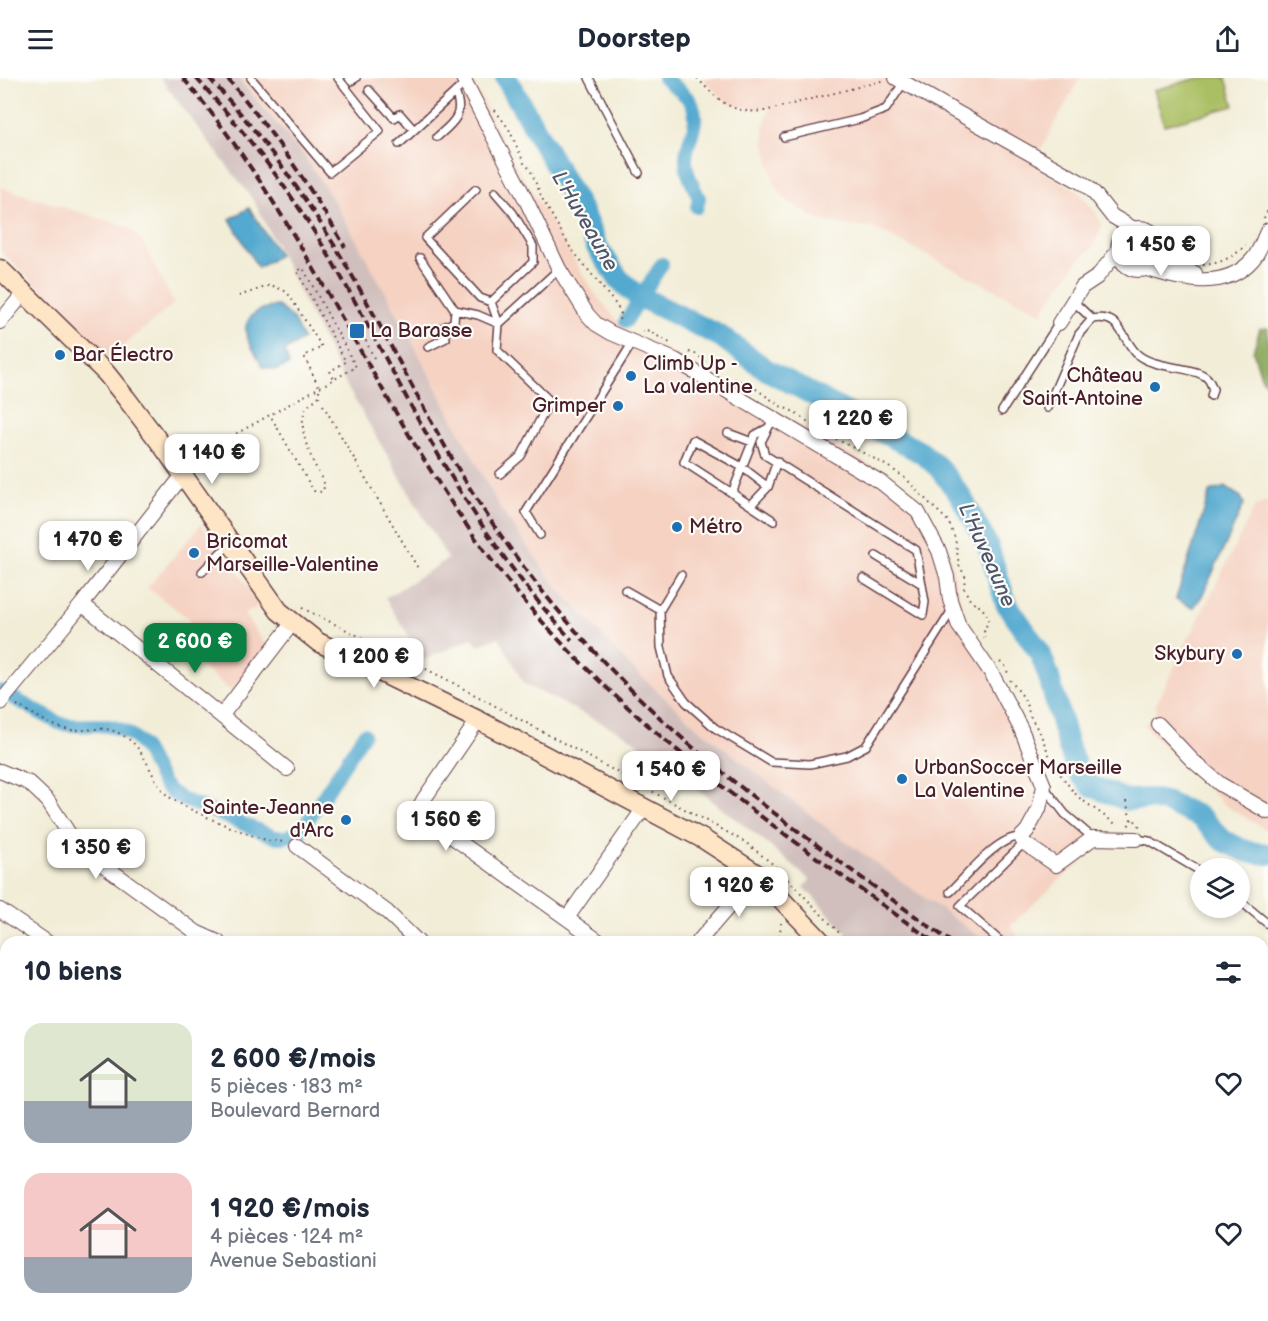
<!DOCTYPE html>
<html lang="fr">
<meta charset="utf-8">
<style>
:root{--surface:#fff;--page:#f2f2f3;--text:#1f2937;--muted:#747a83;--accent:#0b8043}
body{margin:0;font-family:"Balsamiq Sans",sans-serif;background:var(--page);color:var(--text);height:100vh;display:flex;flex-direction:column;font-size:22px;white-space:nowrap}
*{box-sizing:border-box;margin:0}
p{font-size:20px;color:var(--muted)}
.icon{flex:none;width:33px;height:33px;fill:none;stroke:currentColor;stroke-width:2;stroke-linecap:round;stroke-linejoin:round}
.map{position:relative;flex:1;overflow:hidden}
.side{position:absolute;left:0px;top:858px;width:1269px;height:386px;display:flex;flex-direction:column;background:var(--surface);border-radius:18px 18px 0 0;box-shadow:0 3px 9px #0003}
.side>*{flex:none}
.buttons{position:absolute;left:1190px;top:780px;display:grid;gap:12px}
.buttons a{display:grid;place-items:center;width:60px;height:60px;border-radius:50%;background:var(--surface);box-shadow:0 3px 9px #0003;font-size:30px}
.price{position:absolute;translate:-50% -51px;padding:0 14px;border-radius:12px;background:#fff;color:#222;font-size:20px;line-height:39px;filter:drop-shadow(0 2px 3px #0008)}
.price::after{content:'';position:absolute;left:50%;top:36px;width:18px;height:14px;margin-left:-9px;background:inherit;clip-path:polygon(0 0,100% 0,50% 100%)}
.price.active{background:var(--accent);color:#fff}
ul{padding:0;list-style:none}
li{display:flex;align-items:center;gap:18px;height:150px;padding:0 24px}
li span{display:grid;place-items:center;flex:none;width:168px;height:120px;border-radius:18px;color:#555}
li>.icon{margin-inline-start:auto}
span .icon{width:72px;height:72px;fill:#fffc;stroke-width:1}
li b{font-size:26px}
h2{display:flex;justify-content:space-between;align-items:center;height:72px;padding:0 24px;font-size:26px}
header{display:flex;justify-content:space-between;align-items:center;height:78px;padding:0 24px;background:var(--surface);font-size:27px;font-weight:800}
.map>svg:first-child{display:block}
.built{fill:#f5d2c2}
.industrial{fill:#d1bfbd}
.green{fill:#aabf63;stroke:#7a6f47;stroke-width:1.5}
.forest{fill:#87a659;stroke:#686242;stroke-width:1.5}
.water{fill:#53a9cf;stroke:#4e647d;stroke-width:1.5}
.lines{fill:none;stroke-linecap:round;stroke-linejoin:round}
.canal{stroke:#53a9cf;stroke-width:14}
.river{stroke:#53a9cf;stroke-width:22}
.service-casing{stroke:#633e45;stroke-width:10}
.minor-casing{stroke:#633e45;stroke-width:16}
.secondary-casing{stroke:#633e45;stroke-width:21}
.path{stroke:#633e45;stroke-width:2;stroke-dasharray:1.5 4.5;stroke-linecap:butt}
.service{stroke:#fff;stroke-width:7}
.minor{stroke:#fff;stroke-width:14}
.secondary{stroke:#fee5c5;stroke-width:18}
.rail{stroke:#4a1f2b;stroke-width:4;stroke-dasharray:9 4.5;stroke-linecap:butt}
.poi-dot{fill:#1f6fb2;stroke:#fdfcf7;stroke-width:2}
.labels{text-anchor:middle;dominant-baseline:central;stroke-width:4.5;stroke-linejoin:round;paint-order:stroke}
.poi-label{font-size:20px;fill:#4a1f2b;stroke:#fdfcf7;text-anchor:start}
.water-label{font-size:21px;font-style:italic;fill:#4e566d;stroke:#fdfcf7}
</style>
<header><svg class="icon" aria-label="menu" viewBox="0 0 24 24"><path d="M4 6h16M4 12h16M4 18h16"/></svg>Doorstep<svg class="icon" aria-label="share" viewBox="0 0 24 24"><path d="M12 15V3M7 8l5-5 5 5M5 13v7h14v-7"/></svg></header>
<div class="map">
<svg width="1268" height="1243" viewBox="0 0 1268 1243">
<rect width="100%" height="100%" fill="#fdfcf7"/>
<filter id="ink" filterUnits="userSpaceOnUse"><feTurbulence type="fractalNoise" baseFrequency=".0167" numOctaves="2"/><feDisplacementMap in="SourceGraphic" scale="12" xChannelSelector="R" yChannelSelector="G"/><feConvolveMatrix kernelMatrix="1 2 1 2 8 2 1 2 1" color-interpolation-filters="sRGB"/></filter>
<filter id="wash" filterUnits="userSpaceOnUse"><feTurbulence type="fractalNoise" baseFrequency=".008" numOctaves="4" result="noise"/><feDisplacementMap in="SourceGraphic" scale="24" xChannelSelector="R" yChannelSelector="G"/><feGaussianBlur stdDeviation="1.35" result="paint"/><feColorMatrix in="noise" values="0 0 0 0 0 0 0 0 0 0 0 0 0 0 0 0 0 1.4 0 .05"/><feComposite in="paint" operator="in"/></filter>
<g filter="url(#wash)">
<rect width="100%" height="100%" fill="#f2edd7"/>
<path class="built" d="M239,0H471L511,79L595,216L626,253L666,271L875,390L909,413L931,439L948,470L967,551L982,568L1057,717L1098,753V771L1061,801L1010,848L1023,864H987L831,753L697,649L630,588L556,508L500,430L397,235L336,126L306,80Z
M701,0H1080L1032,87L1078,113L1095,134L1102,148L1093,170L1079,181L1043,232V236L873,150L850,148L818,142L786,122L775,107L764,64V46L770,29L758,31L735,28L726,23Z
M0,109L130,150L143,165L174,226L109,280L0,172Z
M1268,423V753L1226,728L1143,647L1156,636V626L1255,428Z
M201,446L262,526L244,536L267,569L231,613L173,566L191,542L147,510Z"/>
<path class="industrial" d="M160,0H238L306,80L336,126L397,235L500,430L556,508L630,588L697,649L831,753L987,864H855L804,809L810,802L759,759L628,658L524,606L499,559L478,568L472,560L424,582L385,520L448,481L346,307L254,123Z
M1263,1063L1268,1066V1232L1263,1228Z"/>
<path class="green" d="M1198,0H1226L1234,28L1164,47L1154,12Z"/>
<path class="forest" d="M1268,250V309L1261,299L1253,273L1260,251Z
M0,978L6,983V1238H405L409,1243H0Z"/>
<path class="water" d="M249,130L279,177L258,190L230,141Z
M278,228L293,241L303,261L285,273L289,287L276,292L263,289C259,281 247,263 246,255C244,236 262,229 278,228Z
M1225,409L1241,419L1244,426L1202,518L1193,530L1176,521L1210,414Z"/>
<g class="lines">
<path class="canal" d="M664,0C673,8 686,15 692,26C702,47 684,64 686,85C687,98 694,109 699,120L697,129
M626,243L662,186
M0,613L59,645C81,652 100,641 124,653C149,665 150,688 165,708C170,714 177,718 184,722L275,759H285L301,753L364,656"/>
<path class="river" d="M506,0L583,136L597,169L618,200L636,217L720,258L767,292L922,375L938,389L960,417L988,468L1006,525L1040,575L1048,596L1067,664L1077,692L1091,708L1127,722L1151,721L1168,725L1200,739L1224,763L1248,774L1268,776"/>
</g>
</g>
<g filter="url(#ink)">
<g class="lines">
<defs>
<path id="service" d="M251,0L330,94L380,53L338,0
M349,0L351,3L356,0
M589,0L639,95
M369,12L394,40L400,36L414,52
M437,59C453,45 465,37 455,14
M784,59L860,41L886,31L904,4
M399,66L465,5
M476,111L425,160L480,220L491,224L499,246L497,272L550,323L521,378L500,396
M420,180L455,232L478,237L499,246
M1073,223L1092,241C1121,236 1120,258 1136,275C1151,291 1193,288 1206,299C1210,302 1211,307 1213,311L1211,318
M491,224L533,184V168L513,135L495,114
M499,246L559,191
M428,269L446,260L442,250L454,244L455,232
M1047,330L1079,256L1092,241
M1002,333L1059,245
M773,341L761,364L765,377L916,472L925,524L923,537L863,500
M766,351L755,357L732,415L774,443
M728,355L752,364
M732,415L684,384L693,362L742,389L768,409L777,383
M751,427L768,409
M540,457L526,434L633,264
M876,478L922,506
M202,494L221,474L231,467
M681,497L660,532L661,569L668,598L686,624L715,650L771,684L810,686L847,678L866,668L952,532
M625,512L660,532
M1045,710L1065,736L1093,760
M1136,761L1149,763L1200,793
M950,814C967,798 997,758 1021,759
M1239,822L1268,846
M1001,864L960,828L1024,765"/>
<path id="minor" d="M463,0L527,124L559,191L587,236L596,246L611,255L675,282L882,405L918,434L939,473L947,499L950,522L959,548L992,596L1021,651L1044,708L1039,731L1027,753L1021,759L1024,765L1056,787L1093,760L1136,761
M896,0L1084,106L1094,115L1112,138L1134,151
M1118 171a21 21 0 1 1 42 0a21 21 0 1 1-42 0Z
M1159,173C1170,186 1179,191 1195,195
M1147,191C1181,201 1225,214 1253,181C1260,173 1263,161 1268,152
M0,244L24,215
M1059,245L1082,209L1097,199L1118,173
M82,526L287,691
M0,625L82,526L183,397
M222,637L294,543
M478,642L424,721L419,730L423,738L600,864
M1158,646L1192,682L1220,706L1268,734
M0,693L29,705L48,723L77,768L196,854L218,864
M297,768L387,834L418,864
M0,832L47,864
M567,840L644,730
M698,864L757,796
M602,1238L609,1243
M841,1238L849,1243
M1024,1238L1029,1243
M1111,1238L1117,1243
M1210,1238L1217,1243
M967,1243L970,1238
M1174,1243L1180,1238"/>
<path id="secondary" d="M0,191L106,295L126,320L164,370L279,533L318,564L478,642L703,761L757,796L822,864
M1244,1238L1251,1243"/>
</defs>
<use href="#service" class="service-casing"/>
<use href="#minor" class="minor-casing"/>
<use href="#secondary" class="secondary-casing"/>
<path class="path" d="M697,0C719,23 731,36 765,33L885,2
M495,32L509,51L524,85L530,91L543,122L570,169L617,228L621,236L618,245
M1264,140L1268,132
M1203,187C1220,186 1235,178 1246,167
M239,218L271,207L287,214L322,269L304,278L319,309V318C315,322 309,326 306,331C295,352 315,388 325,407L322,414L314,413L309,405L270,337
M643,254L645,251L670,265
M363,257L374,280
M689,274L698,277L706,285
M734,301L752,308L780,328L792,333L823,354
M323,327L419,492
M836,361C853,370 907,395 914,410L948,443L955,460L959,487L965,498L964,510L970,522L982,530L989,540L984,554L985,563
M189,382L356,289L303,190L297,193L346,284L330,293L334,301
M302,530L444,600L745,764L774,787L848,864
M1000,584L1006,589L1008,596
M1010,602L1024,620L1031,640L1040,655L1053,686L1069,708L1078,719L1117,747
M17,627C33,635 52,650 71,652C92,654 103,645 124,658C148,672 150,702 167,717C181,730 243,755 263,761C270,764 278,763 286,764
M1126,723L1131,742L1128,749
M1131,742L1133,740L1140,749
M779,864L781,845
M0,1028L6,1032
M0,1228L6,1230
M14,1238L15,1243
M279,1238L285,1243"/>
<use href="#service" class="service"/>
<use href="#minor" class="minor"/>
<use href="#secondary" class="secondary"/>
<path class="rail" d="M183,0C306,144 375,324 487,476C605,636 775,749 934,864
M196,0C240,48 280,99 315,155C360,227 396,304 439,378C477,443 520,507 572,562
M209,0C262,57 307,120 346,187C394,269 433,355 485,434C545,526 622,609 705,680C783,745 868,804 951,864
M227,0C272,53 311,109 345,169
M1263,1078L1268,1081
M1263,1097L1268,1101"/>
</g>
</g>
<g class="poi-dot">
<rect x="349" y="245" width="16" height="16" rx="3"/>
<circle cx="60" cy="277" r="6"/>
<circle cx="631" cy="298" r="6"/>
<circle cx="1155" cy="309" r="6"/>
<circle cx="618" cy="328" r="6"/>
<circle cx="677" cy="449" r="6"/>
<circle cx="194" cy="475" r="6"/>
<circle cx="1237" cy="576" r="6"/>
<circle cx="902" cy="701" r="6"/>
<circle cx="346" cy="742" r="6"/>
</g>
<g class="labels">
<g class="poi-label">
<text x="370" y="253">La Barasse</text>
<text x="72" y="277">Bar Électro</text>
<text x="643" y="286">Climb Up -<tspan x="643" dy="23">La valentine</tspan></text>
<text x="1143" y="298" text-anchor="end">Château<tspan x="1143" dy="23">Saint-Antoine</tspan></text>
<text x="606" y="328" text-anchor="end">Grimper</text>
<text x="689" y="449">Métro</text>
<text x="206" y="464">Bricomat<tspan x="206" dy="23">Marseille-Valentine</tspan></text>
<text x="1225" y="576" text-anchor="end">Skybury</text>
<text x="914" y="690">UrbanSoccer Marseille<tspan x="914" dy="23">La Valentine</tspan></text>
<text x="334" y="730" text-anchor="end">Sainte-Jeanne<tspan x="334" dy="23">d'Arc</tspan></text>
</g>
<g class="water-label">
<text transform="translate(585 143) rotate(60)">L'Huveaune</text>
<text transform="translate(987 477) rotate(66)">L'Huveaune</text>
</g>
</g>
</svg>
<div class="buttons">
<a><svg class="icon" aria-label="layers" viewBox="0 0 24 24"><path d="M12 4l9 5-9 5-9-5zM3 14l9 5 9-5"/></svg></a>
</div>
<b class="price" style="left:1161px;top:199px">1 450 €</b>
<b class="price" style="left:858px;top:373px">1 220 €</b>
<b class="price" style="left:212px;top:407px">1 140 €</b>
<b class="price" style="left:88px;top:494px">1 470 €</b>
<b class="price active" style="left:195px;top:596px">2 600 €</b>
<b class="price" style="left:374px;top:611px">1 200 €</b>
<b class="price" style="left:671px;top:724px">1 540 €</b>
<b class="price" style="left:446px;top:774px">1 560 €</b>
<b class="price" style="left:96px;top:802px">1 350 €</b>
<b class="price" style="left:739px;top:840px">1 920 €</b>
<section class="side">
<h2>10 biens<svg class="icon" aria-label="filters" viewBox="0 0 24 24"><path d="M4 7h16M4 17h16"/><circle cx="9" cy="7" r="2"/><circle cx="15" cy="17" r="2"/></svg></h2>
<ul>
<li><span style="background:linear-gradient(#dfe7d0 65%,#9aa5b1 0)"><svg class="icon" aria-label="home" viewBox="0 0 24 24"><path d="M3 11l9-7 9 7M6 9v11h12V9"/></svg></span><div><b>2 600 €/mois</b><p>5 pièces · 183 m²</p><p>Boulevard Bernard</p></div><svg class="icon" aria-label="heart" viewBox="0 0 24 24"><path d="M12 20l-8-8c-3-5 5-10 8-4 3-6 11-1 8 4z"/></svg></li>
<li><span style="background:linear-gradient(#f6c9c9 70%,#9aa5b1 0)"><svg class="icon" aria-label="home" viewBox="0 0 24 24"><path d="M3 11l9-7 9 7M6 9v11h12V9"/></svg></span><div><b>1 920 €/mois</b><p>4 pièces · 124 m²</p><p>Avenue Sebastiani</p></div><svg class="icon" aria-label="heart" viewBox="0 0 24 24"><path d="M12 20l-8-8c-3-5 5-10 8-4 3-6 11-1 8 4z"/></svg></li>
</ul>
</section>
</div>
